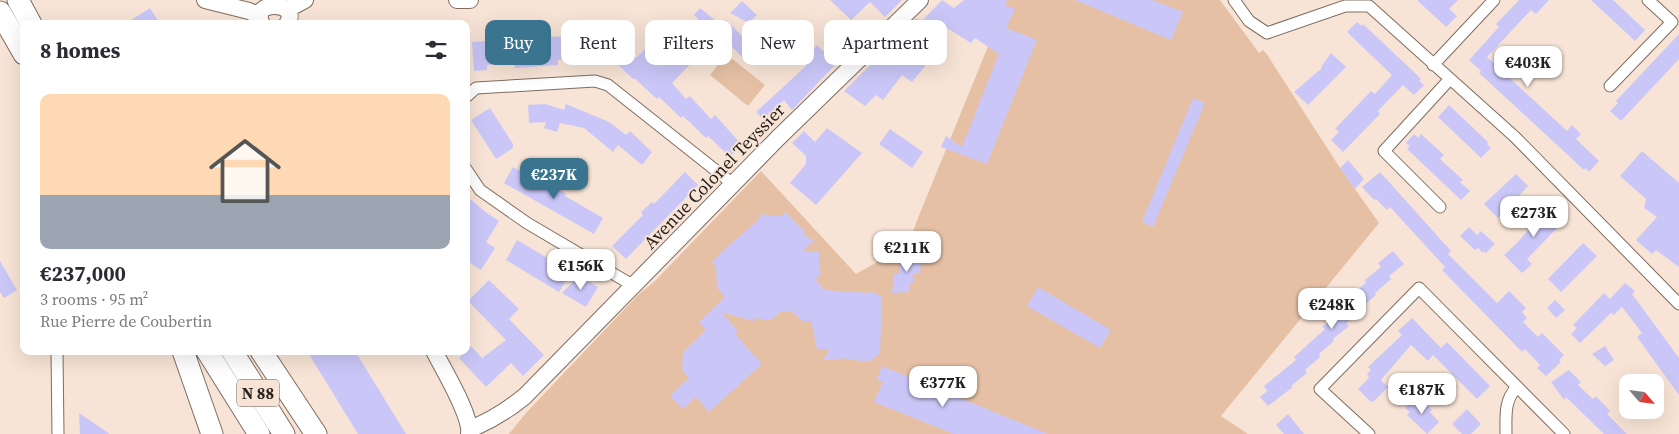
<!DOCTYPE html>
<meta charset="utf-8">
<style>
:root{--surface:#fff;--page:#f2f2f3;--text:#2b2b33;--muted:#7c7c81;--accent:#3b748e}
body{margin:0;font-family:"Source Serif 4",serif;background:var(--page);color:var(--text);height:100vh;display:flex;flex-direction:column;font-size:19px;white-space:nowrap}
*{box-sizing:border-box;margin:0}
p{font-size:16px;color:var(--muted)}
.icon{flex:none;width:28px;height:28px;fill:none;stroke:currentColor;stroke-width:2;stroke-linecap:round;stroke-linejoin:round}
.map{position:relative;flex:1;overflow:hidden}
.panel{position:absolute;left:20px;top:20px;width:450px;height:335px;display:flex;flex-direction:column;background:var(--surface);border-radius:10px;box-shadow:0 5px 20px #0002}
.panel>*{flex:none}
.guide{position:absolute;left:485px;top:20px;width:475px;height:45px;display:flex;gap:10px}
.needle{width:32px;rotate:118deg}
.fabs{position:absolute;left:1619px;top:374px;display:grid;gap:10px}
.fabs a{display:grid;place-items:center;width:45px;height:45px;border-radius:10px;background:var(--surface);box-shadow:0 5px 20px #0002;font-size:25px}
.price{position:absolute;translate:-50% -42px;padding:0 11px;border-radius:10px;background:#fff;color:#222;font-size:16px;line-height:32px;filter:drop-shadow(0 1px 2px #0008)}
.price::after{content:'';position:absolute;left:50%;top:30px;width:15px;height:11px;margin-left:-8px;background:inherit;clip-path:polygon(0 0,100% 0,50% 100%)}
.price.on{background:var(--accent);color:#fff}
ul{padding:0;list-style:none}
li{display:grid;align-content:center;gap:10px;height:265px;padding:0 20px}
li span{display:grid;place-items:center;height:155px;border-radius:10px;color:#555}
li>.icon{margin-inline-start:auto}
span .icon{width:90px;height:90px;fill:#fffc;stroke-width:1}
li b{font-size:21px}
h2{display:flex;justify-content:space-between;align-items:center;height:60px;padding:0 20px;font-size:21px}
.pill{padding:0 18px;border-radius:10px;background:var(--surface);box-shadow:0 5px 20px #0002;font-size:18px;line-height:45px}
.pill.on{background:var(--accent);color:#fff}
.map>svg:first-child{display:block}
.green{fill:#e5c0a4}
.building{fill:#cac7f8}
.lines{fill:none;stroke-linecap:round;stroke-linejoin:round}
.street-casing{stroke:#7e6d60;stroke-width:13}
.secondary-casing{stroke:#7e6d60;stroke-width:18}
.highway-casing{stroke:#7e6d60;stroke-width:23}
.street{stroke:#fff;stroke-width:11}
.secondary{stroke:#fff;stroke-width:16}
.highway{stroke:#fff;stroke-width:21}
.labels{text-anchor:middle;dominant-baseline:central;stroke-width:4;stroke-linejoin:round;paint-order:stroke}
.shield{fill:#f7e4d6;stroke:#665c54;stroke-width:1}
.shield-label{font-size:16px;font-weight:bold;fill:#28211c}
.street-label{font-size:18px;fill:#28211c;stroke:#f7e4d6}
</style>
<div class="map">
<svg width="1679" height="434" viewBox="0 0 1679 434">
<rect width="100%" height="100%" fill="#f7e4d6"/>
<path class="green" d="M1007,0H1220L1259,53L1263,50L1266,53L1340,168L1379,223L1221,416L1248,434H509L526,413L639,294L655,281L761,171L856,274L908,245L918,218Z
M726,54L765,85L748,106L710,75Z"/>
<path class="building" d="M830,0H902L885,17L870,2L851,20Z
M942,0L954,8L964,0H1007L1005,5L1015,9L1006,28L1037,40L987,164L941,147L946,136L962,147L999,54L975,38L971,43L947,28L931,45L938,50L912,82L902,75L883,100L876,95L865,106L844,91L898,38L916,18L922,21Z
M1075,0H1152L1183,12L1171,40Z
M1417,0H1458L1449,9L1457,16L1446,27Z
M1519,0H1549L1536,14L1531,10L1487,57L1567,131L1572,125L1581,134L1576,139L1599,161L1589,172L1586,168L1584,170L1556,144L1479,73L1481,71L1469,60L1499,27L1496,24Z
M1591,0H1613L1645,30L1635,41Z
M742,1L757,15L749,23L730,13Z
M150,8L160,24H125Z
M700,8L720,24L725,19L754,48L744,59L722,36L720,38L714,33L696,53L699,55L672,83L686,99L690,96L711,119L715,115L742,145L730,157L708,136L706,138L683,116L681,118L659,97L657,99L634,78L633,79L610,57L623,44L636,58L652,42L669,55L699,20L694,15Z
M1357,22L1362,26L1363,24L1414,72L1421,79L1419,81L1424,85L1414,95L1403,85L1378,111L1380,114L1343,152L1331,140L1339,132L1335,129L1371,91L1375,94L1392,75L1347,32Z
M596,34L597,62L584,63V58L558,60V65L515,68L514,63L500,64L487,65V70L474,71L472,42Z
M1679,34V59L1621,121L1610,111L1618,103L1616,101Z
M817,45L823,51L825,49L834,66L792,110L784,100L763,119L756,112L807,65L802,61Z
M1331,53L1346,67L1308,105L1294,92L1322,68L1321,67Z
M1193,98L1205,103L1153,227L1142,222Z
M545,104L564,110L566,104L609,122L626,135L630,131L652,152L642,165L618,145L613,152L584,128L560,123L557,132L544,128L546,122L529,123L528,105Z
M1449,105L1488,142L1487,144L1491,148L1481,158L1438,117Z
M490,108L513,144V148L496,159L471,120Z
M827,128L862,153L816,205L790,183L806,164V156L792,143L804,131L815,142Z
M890,129L923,152L912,168L879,144Z
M1414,134L1418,138L1421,134L1444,155L1440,159L1463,180L1460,182L1470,191L1461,200L1407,149L1410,146L1406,143Z
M1642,151L1679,183V267L1656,250L1652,254L1636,240L1657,217L1644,208L1646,199L1620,176Z
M1348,160L1364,179L1355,189L1340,168Z
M513,167L552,189L553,187L560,190L566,194L565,196L603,218L594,234L504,183Z
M685,172L698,185L626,259L612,246L643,215L641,212L652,202L654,204Z
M1380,172L1451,251L1448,254L1497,303L1509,291L1526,308L1522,312L1527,318L1523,322L1538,337L1542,333L1564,355L1559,360L1561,362L1546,376L1537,368L1540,365L1525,349L1522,352L1442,270L1445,267L1390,207L1387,210L1376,199L1374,200L1362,187Z
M1516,174L1528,186L1498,218L1484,204Z
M466,195L484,211L499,221L486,242L495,248L481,270L466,260Z
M1550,203L1560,213L1554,219L1560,225L1527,259L1532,264L1522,273L1504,255L1518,242L1534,223L1532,221Z
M785,212L805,232L803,234L814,241L802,252L819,251V269L822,272L816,280L824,290L870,293L871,291L882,297L880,354L868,362L840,358V360H823L830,349H817L811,321H803L792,312H780L772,320L753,318V321L721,312L738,331L735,334L762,364L709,412L696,397L683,409L670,396L689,378L682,370L683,352L706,330L699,322L725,297L717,288L716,266L712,262L728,246L739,237L757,221L763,213L766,216H783Z
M1469,227L1477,235L1481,231L1495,244L1486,253L1484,251L1483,253L1478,248L1475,250L1460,236Z
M517,240L571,272L559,292L506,260Z
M1583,243L1597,256L1561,292L1548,279Z
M1393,251L1404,264L1389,276L1391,279L1375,293L1376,295L1361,308L1363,310L1346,323L1349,326L1333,339L1334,341L1319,354L1320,357L1305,370L1307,373L1291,386L1293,387L1268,406L1260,397L1267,391L1264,386L1296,360L1294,357L1325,329L1322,327L1333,318L1330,313L1366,283L1365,280L1381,267L1378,263Z
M922,254L920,273L913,274V284H910V292L892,293L894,274H900L899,255Z
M0,261L17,290L4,298L0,292Z
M579,276L598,287L586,307L562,293Z
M489,280L519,309L509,319L544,355L523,376L511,363L486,387L459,358L471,346L482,358L506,340L468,301Z
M1625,283L1635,291L1632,294L1679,358V395L1637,337L1642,333L1622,307L1614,315L1611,313L1580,343L1571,334L1577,328L1573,325L1604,293L1610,299Z
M1038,287L1111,330L1100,348L1027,306Z
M1555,300L1565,310L1556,318L1547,308Z
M1412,318L1441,348L1447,342L1490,386L1477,399L1433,355L1428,361L1411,345L1381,380L1388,387L1374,401L1371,402L1358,389L1369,378L1367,374L1371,370L1368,367L1402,335L1398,331Z
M1605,346L1614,360L1605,366L1592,354Z
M307,351H355L406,434H358Z
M882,366L1048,434H954L874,402L883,382L877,380Z
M1569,370L1581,382L1578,385L1593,399L1596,396L1610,411L1607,414L1627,434H1604L1566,397L1564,400L1551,382Z
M1418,396L1432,410L1430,412L1439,422L1427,434L1407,415L1410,412L1405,408Z
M1467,409L1481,424L1471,434H1462L1452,424Z
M79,413L110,434H80Z
M1288,414L1304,434H1284L1276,425Z"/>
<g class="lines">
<defs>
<path id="street" d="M1234,0L1249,21L1267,33L1345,6H1369L1515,137L1679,304
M1433,65L1494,0
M1610,86L1672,22L1648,0
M466,97L476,88L595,81L608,85L733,184
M466,169L480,190L527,223L634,286
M1440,207L1384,151L1449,80
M57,351L58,434
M1369,434L1320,389L1419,288L1564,434
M1506,434C1506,416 1504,400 1517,387"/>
<path id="secondary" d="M205,0L249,11L260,16
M457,0H470
M288,9L305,0
M262,24C247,0 302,0 287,24
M434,351C443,369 472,416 469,434
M470,429C491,421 508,410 525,396L778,138L920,0"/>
<path id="highway" d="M18,0L31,24
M0,12L24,54
M183,351L212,434
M207,351L259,434
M232,351L284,434
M261,351L316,434"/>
</defs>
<use href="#street" class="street-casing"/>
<use href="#secondary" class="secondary-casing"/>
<use href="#highway" class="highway-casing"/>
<use href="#street" class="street"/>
<use href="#secondary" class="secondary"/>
<use href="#highway" class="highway"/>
</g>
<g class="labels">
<rect class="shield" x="237" y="379.5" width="42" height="27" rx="4"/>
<g class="shield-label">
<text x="258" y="393">N 88</text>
</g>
<g class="street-label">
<text transform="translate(714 176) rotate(-46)">Avenue Colonel Teyssier</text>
</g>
</g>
</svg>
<div class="fabs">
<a><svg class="needle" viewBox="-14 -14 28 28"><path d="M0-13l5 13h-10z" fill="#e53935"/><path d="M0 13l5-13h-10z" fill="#7c7c81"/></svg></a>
</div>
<b class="price" style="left:1528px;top:88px">€403K</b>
<b class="price on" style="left:554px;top:200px">€237K</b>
<b class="price" style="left:1534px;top:238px">€273K</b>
<b class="price" style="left:907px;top:273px">€211K</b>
<b class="price" style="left:581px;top:291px">€156K</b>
<b class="price" style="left:1332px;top:330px">€248K</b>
<b class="price" style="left:943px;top:408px">€377K</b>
<b class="price" style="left:1422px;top:415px">€187K</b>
<div class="guide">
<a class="pill on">Buy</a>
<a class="pill">Rent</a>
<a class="pill">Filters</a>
<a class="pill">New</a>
<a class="pill">Apartment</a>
</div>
<section class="panel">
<h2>8 homes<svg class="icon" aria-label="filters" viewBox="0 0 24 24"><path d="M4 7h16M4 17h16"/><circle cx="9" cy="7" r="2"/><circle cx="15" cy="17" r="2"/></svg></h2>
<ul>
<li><span style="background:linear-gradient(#ffd9b3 65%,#9aa5b1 0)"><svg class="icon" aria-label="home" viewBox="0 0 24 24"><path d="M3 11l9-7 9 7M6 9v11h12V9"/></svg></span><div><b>€237,000</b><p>3 rooms · 95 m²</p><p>Rue Pierre de Coubertin</p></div></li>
</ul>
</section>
</div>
